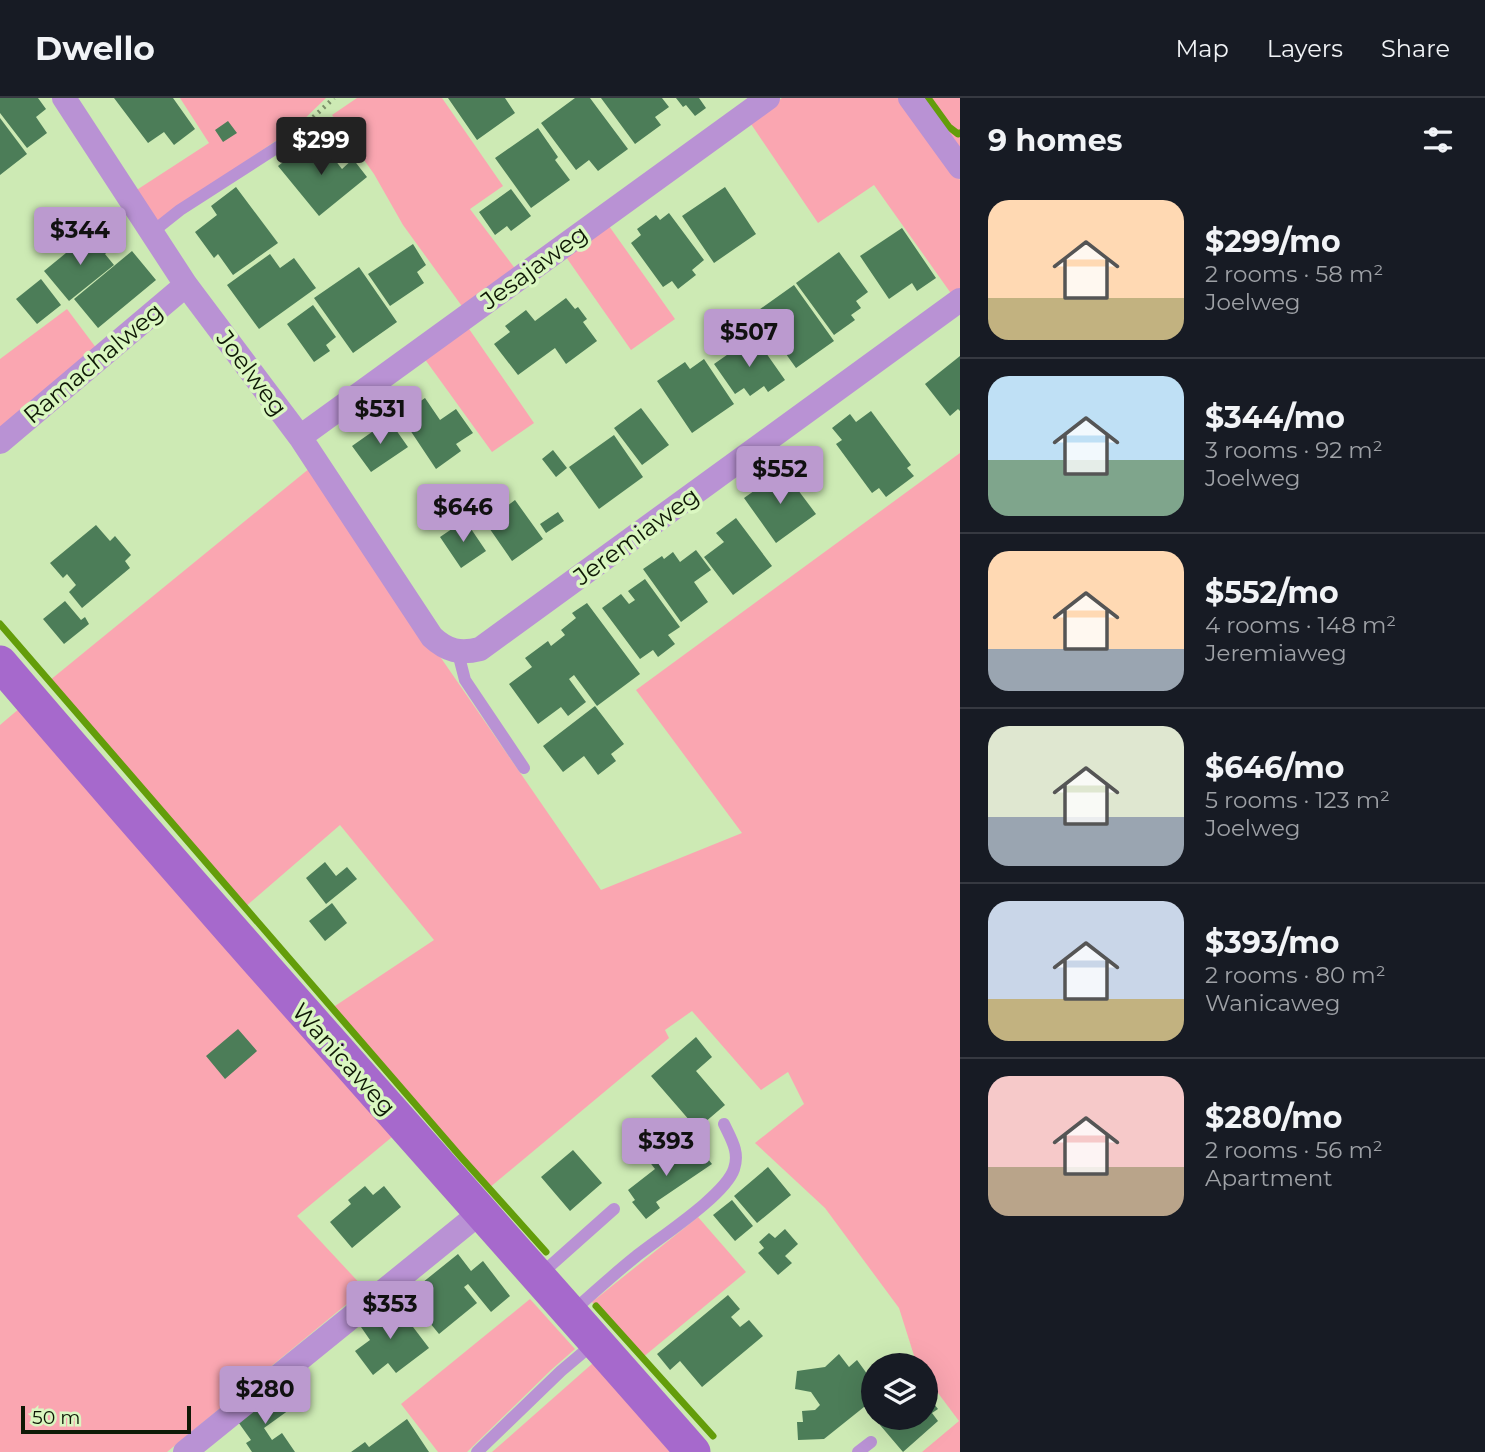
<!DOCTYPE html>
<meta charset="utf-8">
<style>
:root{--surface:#171b24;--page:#242831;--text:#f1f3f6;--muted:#9ea1a6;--line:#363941;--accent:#bb9acf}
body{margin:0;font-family:Montserrat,sans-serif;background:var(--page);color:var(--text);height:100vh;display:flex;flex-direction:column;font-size:26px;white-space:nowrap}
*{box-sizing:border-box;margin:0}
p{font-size:23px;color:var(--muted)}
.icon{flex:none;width:38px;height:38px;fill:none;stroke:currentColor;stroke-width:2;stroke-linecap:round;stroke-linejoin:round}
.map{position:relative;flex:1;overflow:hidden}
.side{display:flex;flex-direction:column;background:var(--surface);width:525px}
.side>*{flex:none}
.controls{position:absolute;left:861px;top:1255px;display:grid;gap:14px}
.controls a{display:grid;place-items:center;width:77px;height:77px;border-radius:50%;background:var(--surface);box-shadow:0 7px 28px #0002;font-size:35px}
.scale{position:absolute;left:21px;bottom:18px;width:170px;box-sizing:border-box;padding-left:7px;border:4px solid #0f1906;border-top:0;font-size:19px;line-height:24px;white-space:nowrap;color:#0f1906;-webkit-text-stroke:5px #daf7c1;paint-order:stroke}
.price{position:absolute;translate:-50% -60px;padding:0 16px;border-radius:7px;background:var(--accent);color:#111;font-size:23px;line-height:46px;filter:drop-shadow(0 2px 4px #0008)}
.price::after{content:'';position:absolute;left:50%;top:42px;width:21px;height:16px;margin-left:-10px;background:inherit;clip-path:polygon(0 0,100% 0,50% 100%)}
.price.on{background:#222;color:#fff}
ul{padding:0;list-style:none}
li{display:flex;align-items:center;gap:21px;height:175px;padding:0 28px}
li+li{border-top:2px solid var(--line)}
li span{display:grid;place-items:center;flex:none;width:196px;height:140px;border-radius:21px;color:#555}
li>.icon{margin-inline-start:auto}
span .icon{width:84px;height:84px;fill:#fffc;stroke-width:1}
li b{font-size:30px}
h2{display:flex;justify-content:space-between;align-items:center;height:84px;padding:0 28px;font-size:30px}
header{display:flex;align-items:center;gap:42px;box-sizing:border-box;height:98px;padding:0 35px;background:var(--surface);border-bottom:2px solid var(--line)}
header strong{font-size:33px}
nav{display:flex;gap:38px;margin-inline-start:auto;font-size:24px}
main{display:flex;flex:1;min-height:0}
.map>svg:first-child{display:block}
.green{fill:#faa6b1}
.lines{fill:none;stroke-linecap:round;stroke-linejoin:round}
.stream{stroke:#639d0a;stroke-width:7}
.building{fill:#4c7d58}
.path{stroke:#7b8f69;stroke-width:4.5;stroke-dasharray:2 5;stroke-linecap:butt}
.lane{stroke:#b992d4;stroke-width:12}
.street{stroke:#b992d4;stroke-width:24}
.secondary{stroke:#a669cc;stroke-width:35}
.labels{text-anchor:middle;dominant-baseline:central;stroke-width:7;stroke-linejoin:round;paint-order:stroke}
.street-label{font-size:24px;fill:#0f1906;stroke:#daf7c1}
</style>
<header>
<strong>Dwello</strong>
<nav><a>Map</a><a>Layers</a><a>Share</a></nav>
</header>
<main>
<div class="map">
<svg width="960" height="1354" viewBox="0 0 960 1354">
<rect width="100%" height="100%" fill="#cdeab4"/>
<path class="green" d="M180,0H326L296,29L157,124L132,95L209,45Z
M357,0H442L503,88L470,111L517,173L464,211L403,127L374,76L332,17Z
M782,0H901L960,82V197L955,201L874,87L818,125L749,23Z
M917,0H960V58Z
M609,128L675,221L631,252L566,159Z
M67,211L97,251L0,332V261Z
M467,228L534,325L492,354L424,260Z
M960,355V1354H922L959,1323L926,1279V1267H917L899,1210L825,1110L755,1045L804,1006L788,974L761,992L692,913L665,932L669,940L489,1090L332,910L434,842L340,727L245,809L49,583L310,370L601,792L742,735L636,592Z
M20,610L392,1039L297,1118L365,1191L167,1354H0V627Z
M698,1119L746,1174L642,1260L592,1204Z
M530,1201L575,1251L551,1272L467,1354H438L401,1306Z
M593,1265L670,1354H492Z"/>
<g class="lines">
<path class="stream" d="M928,0L949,29L958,36L960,35
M0,526L460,1058L546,1154
M596,1208L713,1338"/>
</g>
<path class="building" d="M0,0H38L46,11L36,19L47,35L27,50L0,15Z
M114,0H173L195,31L174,47L164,34L148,45Z
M448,0H505L515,15L477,42Z
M575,0H590L628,51L598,73L589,62L576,72L541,25Z
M601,0H662L669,9L655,19L661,27L635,46Z
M676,0H699L706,10L695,18L686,7L683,9Z
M0,20L27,56L0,77Z
M228,23L237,35L223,44L215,32Z
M538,30L558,59L555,62L570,82L531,110L495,60Z
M310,43L318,53L324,48L342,71L353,61L367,79L319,118L278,68Z
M236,89L278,145L233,177L218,156L214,160L195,134L217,117L211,108Z
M725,89L756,136L714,165L682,118Z
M511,91L531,118L511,133L507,128L495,137L479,114Z
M669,115L704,162L692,172L696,177L678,191L672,183L663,189L631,145L641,137L637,131L656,117L660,122Z
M902,130L936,180L917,193L912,185L889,201L860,158Z
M88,137L95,146L101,141L110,152L105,156L114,167L69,203L44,173Z
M413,146L426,167L417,174L424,185L390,208L368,176Z
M132,153L156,182L98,230L74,201Z
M839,154L868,194L856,203L861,210L851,217L855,222L834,237L796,185Z
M270,156L280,170L294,160L316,190L259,231L227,187Z
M359,169L397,224L353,255L314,200Z
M41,181L61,207L37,226L16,201Z
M794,187L834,243L796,270L756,214Z
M566,200L575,211L578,209L587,221L583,224L597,243L566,266L555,250L518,277L494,246L510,234L505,228L526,212L535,223Z
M313,207L336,239L326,247L330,253L314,264L287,226Z
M754,238L785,282L768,294L764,288L750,298L744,290L735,296L714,266Z
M960,258V313L958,311L950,318L925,286Z
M704,261L734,306L692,335L657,283L685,264L690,271Z
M425,300L440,322L456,311L473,335L456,346L461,353L436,371L400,317Z
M641,310L669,347L642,367L614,330Z
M871,313L911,367L907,370L914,378L886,399L879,390L872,395L836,346L842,342L832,330L850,316L856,324Z
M389,322L408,349L371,374L352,348Z
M614,337L643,379L599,411L569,369Z
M553,352L567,370L556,379L542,361Z
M783,372L816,416L776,445L744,400Z
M515,402L543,441L512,463L485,424Z
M558,414L564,423L546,435L540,426Z
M736,420L772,468L733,497L704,459L724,444L716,435Z
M465,422L486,453L461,470L440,439Z
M96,427L110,443L115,438L131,457L125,463L130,470L82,510L69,494L76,487L67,476L63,480L50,465Z
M696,452L711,472L694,484L708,504L681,524L643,471L662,458L664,461L673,454L680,464Z
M645,481L680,529L668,537L675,546L658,559L653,552L640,561L602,510L621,496L629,506L635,502L628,493Z
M65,503L81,522L85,519L89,526L64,546L43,521Z
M587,505L640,576L597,608L574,577L569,581L586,604L568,618L561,609L538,626L509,586L532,569L525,560L548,543L551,548L565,537L561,532L576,520L572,515Z
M595,608L624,646L611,656L616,663L598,677L584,658L563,674L543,648Z
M325,764L336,778L347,769L357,781L326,806L306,780Z
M332,805L347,825L325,843L309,823Z
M238,931L257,953L225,981L206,958Z
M696,939L712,959L696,973L725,1007L697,1031L651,978Z
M695,1045L712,1066L656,1104L660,1110L646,1121L632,1104L635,1102L628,1092L655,1071L645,1058L656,1049L669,1066Z
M573,1052L602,1085L570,1113L541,1079Z
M768,1069L791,1097L757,1125L734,1098Z
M365,1088L373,1097L384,1088L401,1109L352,1150L330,1124L351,1106L348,1102Z
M732,1102L753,1128L735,1143L713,1117Z
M785,1131L798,1146L785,1158L792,1165L778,1177L758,1155L764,1150L759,1144L769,1135L775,1140Z
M458,1156L471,1173L483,1163L510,1198L491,1214L468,1186L464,1189L477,1205L439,1236L407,1197Z
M728,1197L740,1211L731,1219L740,1229L749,1222L763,1238L702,1289L680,1263L670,1272L657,1256Z
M394,1204L429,1250L396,1275L388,1265L373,1277L355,1253L370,1242L361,1229Z
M839,1256L849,1269L857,1262L873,1284V1295L865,1300L869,1305L824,1341L798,1342L797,1324H803L802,1313L815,1312L820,1307L811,1294L795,1291L797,1273L825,1269Z
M275,1293L289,1312L264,1330L272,1342L282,1335L295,1354H252L246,1345L251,1342L236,1321Z
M926,1296L938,1311L932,1315L938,1323L903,1354L880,1327L888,1320H926Z
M407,1321L429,1354H351L365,1344L369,1349Z"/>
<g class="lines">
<path class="path" d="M308,24L334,0"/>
<path class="lane" d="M151,135L180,112L298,36
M458,555L465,582L524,670
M541,1176L614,1111
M573,1213C593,1195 613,1177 634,1160C657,1141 725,1098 734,1071C740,1054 731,1041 724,1026
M477,1354L561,1273L593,1246
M858,1354L871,1344"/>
<path class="street" d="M64,0L186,187L300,339L432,539C447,553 460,556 480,551L960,202
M910,0L960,69
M300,339L768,0
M0,344L186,187
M185,1354L481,1114"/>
<path class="secondary" d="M0,565C227,831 462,1091 693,1354"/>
</g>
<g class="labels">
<g class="street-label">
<text transform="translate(534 169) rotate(-36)">Jesajaweg</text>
<text transform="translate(93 265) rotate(-40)">Ramachalweg</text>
<text transform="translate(252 275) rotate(53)">Joelweg</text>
<text transform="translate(636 438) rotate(-36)">Jeremiaweg</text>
<text transform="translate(344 961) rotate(48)">Wanicaweg</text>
</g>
</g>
</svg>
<div class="controls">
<a><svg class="icon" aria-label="layers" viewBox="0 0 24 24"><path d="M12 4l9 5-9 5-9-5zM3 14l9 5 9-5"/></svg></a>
</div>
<div class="scale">50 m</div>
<b class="price on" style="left:321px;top:79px">$299</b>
<b class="price" style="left:80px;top:169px">$344</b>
<b class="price" style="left:749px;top:271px">$507</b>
<b class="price" style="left:380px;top:348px">$531</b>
<b class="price" style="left:780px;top:408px">$552</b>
<b class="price" style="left:463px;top:446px">$646</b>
<b class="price" style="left:666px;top:1080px">$393</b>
<b class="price" style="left:390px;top:1243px">$353</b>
<b class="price" style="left:265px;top:1328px">$280</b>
</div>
<section class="side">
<h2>9 homes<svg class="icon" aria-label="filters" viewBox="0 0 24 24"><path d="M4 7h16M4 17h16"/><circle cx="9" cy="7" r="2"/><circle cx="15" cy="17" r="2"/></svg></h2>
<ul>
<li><span style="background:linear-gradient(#ffd9b3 70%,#c2b280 0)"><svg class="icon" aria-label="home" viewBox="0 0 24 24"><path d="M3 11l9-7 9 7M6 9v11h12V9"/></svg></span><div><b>$299/mo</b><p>2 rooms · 58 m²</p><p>Joelweg</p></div></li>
<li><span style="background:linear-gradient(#bfe0f5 60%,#7fa58c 0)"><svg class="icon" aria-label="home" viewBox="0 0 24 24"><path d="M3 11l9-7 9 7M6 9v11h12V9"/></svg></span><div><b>$344/mo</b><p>3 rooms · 92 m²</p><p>Joelweg</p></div></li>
<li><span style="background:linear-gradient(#ffd9b3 70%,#9aa5b1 0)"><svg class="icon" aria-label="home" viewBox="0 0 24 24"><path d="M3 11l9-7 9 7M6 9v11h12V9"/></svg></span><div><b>$552/mo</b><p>4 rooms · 148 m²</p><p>Jeremiaweg</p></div></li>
<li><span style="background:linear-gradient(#dfe7d0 65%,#9aa5b1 0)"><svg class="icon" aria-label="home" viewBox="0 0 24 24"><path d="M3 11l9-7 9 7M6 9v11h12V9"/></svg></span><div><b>$646/mo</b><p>5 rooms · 123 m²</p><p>Joelweg</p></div></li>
<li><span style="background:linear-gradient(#c9d6e8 70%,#c2b280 0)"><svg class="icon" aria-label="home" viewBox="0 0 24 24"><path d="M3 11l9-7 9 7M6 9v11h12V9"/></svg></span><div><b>$393/mo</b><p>2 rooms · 80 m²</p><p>Wanicaweg</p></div></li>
<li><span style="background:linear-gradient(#f6c9c9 65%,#b9a48a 0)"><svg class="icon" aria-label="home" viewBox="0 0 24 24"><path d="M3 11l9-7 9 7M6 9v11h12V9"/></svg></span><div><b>$280/mo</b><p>2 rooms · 56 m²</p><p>Apartment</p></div></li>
</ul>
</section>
</main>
